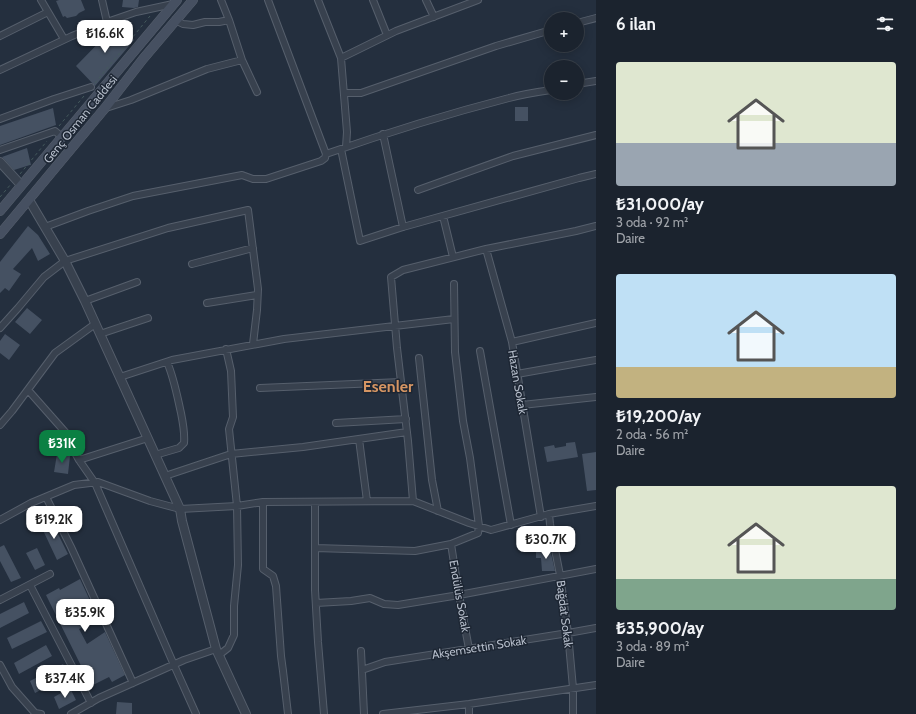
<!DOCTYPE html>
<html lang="tr">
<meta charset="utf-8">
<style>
:root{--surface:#1b232e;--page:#242b36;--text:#f1f3f6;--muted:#a0a4aa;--line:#39404a;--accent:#0b8043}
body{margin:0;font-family:Cabin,sans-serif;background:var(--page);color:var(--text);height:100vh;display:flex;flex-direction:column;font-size:15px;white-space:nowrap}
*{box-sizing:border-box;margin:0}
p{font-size:13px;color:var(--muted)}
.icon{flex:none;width:22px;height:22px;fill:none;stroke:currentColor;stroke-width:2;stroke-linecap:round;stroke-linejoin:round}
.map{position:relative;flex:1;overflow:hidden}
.details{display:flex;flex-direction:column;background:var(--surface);width:320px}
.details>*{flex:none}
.controls{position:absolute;left:544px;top:12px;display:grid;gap:8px}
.controls a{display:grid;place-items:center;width:40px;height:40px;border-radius:50%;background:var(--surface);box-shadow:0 2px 10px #0003,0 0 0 1px var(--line);font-size:20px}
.price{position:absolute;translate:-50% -34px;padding:0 9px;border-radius:8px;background:#fff;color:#222;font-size:13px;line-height:26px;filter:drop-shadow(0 1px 2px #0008)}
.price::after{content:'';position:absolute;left:50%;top:24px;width:12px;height:9px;margin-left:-6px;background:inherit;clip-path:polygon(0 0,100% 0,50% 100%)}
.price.active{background:var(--accent);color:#fff}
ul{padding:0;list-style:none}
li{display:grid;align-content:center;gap:8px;height:212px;padding:0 20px}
li span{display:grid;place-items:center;height:124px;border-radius:4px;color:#555}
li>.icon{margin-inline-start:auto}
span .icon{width:72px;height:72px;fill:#fffc;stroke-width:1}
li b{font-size:17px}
h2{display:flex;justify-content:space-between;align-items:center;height:48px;padding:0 20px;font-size:17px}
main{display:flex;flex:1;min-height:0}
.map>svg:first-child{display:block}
.building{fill:#455162}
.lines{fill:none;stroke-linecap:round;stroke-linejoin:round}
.minor-casing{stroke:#565f6c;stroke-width:8}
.tertiary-casing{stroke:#565f6c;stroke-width:10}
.secondary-casing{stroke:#565f6c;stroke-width:10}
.path{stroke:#44595c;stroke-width:1;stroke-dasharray:3 3;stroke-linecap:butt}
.minor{stroke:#38414e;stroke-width:6}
.tertiary{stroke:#38414e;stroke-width:8}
.secondary{stroke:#465061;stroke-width:9}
.labels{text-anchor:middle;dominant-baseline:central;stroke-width:3;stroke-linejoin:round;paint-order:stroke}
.street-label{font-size:12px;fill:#b4bcc9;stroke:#1d2633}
.district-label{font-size:16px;font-weight:bold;fill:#d59563;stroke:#1d2633}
</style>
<main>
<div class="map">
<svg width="596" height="714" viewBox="0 0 596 714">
<rect width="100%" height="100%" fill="#242f3e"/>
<path class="building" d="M59,0H81L85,10L79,13L76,16L67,18L65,16L63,17L56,1Z
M123,0H139L138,7L134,8L122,7Z
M118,23L134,40L95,86L76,66Z
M515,107H528V121H515Z
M53,108L56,125L0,145V126Z
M27,148L31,165H30L14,170L2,157Z
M28,226L38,235L50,254L38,261L32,248L13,269L21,274L9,291L5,288L0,293V262Z
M27,308L42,320L30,334L15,322Z
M5,334L20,345L9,360L0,353V341Z
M575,442L578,457L547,462L544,447L554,445L555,448L566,446V443Z
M596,452V490L587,491L582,454Z
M57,454L70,456L68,474L54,472Z
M51,520L68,554L57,560L41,526Z
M4,545L21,578L11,582L0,561V547Z
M37,548L45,565L35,570L26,553Z
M536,549H550L555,571H542L541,558H536Z
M80,579L99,620L79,629L87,644L105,632L125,675L112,682L109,677L91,686L46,595L59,588L60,590Z
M24,602L29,613L0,628V614Z
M41,621L47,632L12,649L7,638Z
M46,645L52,656L19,674L14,663Z
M63,664L69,675L35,693L30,681Z
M70,688L76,700L59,709L54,697Z
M117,702L132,703V714H116Z"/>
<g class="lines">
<defs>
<path id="minor" d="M41,0L64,39
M102,0L107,22
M221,0L229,20L242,60L257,92
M268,0L326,154C386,133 447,114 509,98C523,94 537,92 551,90
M318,0L341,58L396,31L478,0
M373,0L387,35
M426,0L434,17
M175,20L183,24L193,25L205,22H219L229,20
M577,23L596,18
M0,36L48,12
M341,58L347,132L346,147
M0,70L72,36L107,22L136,12L173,4
M577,84L596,81
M344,93H361L496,46L551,30
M106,108L131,100L207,69L242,60
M0,119L54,99L91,87
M383,134L403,227
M341,149L360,241L403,227L579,178L596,174
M0,150L55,131L62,137
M418,190L513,156L596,135
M443,216L453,257
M45,227L88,211L133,196L242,175L253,179H266L321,161L325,158L326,154
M486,249L512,342L541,517
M192,264L253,248
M85,301L137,282
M207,303L257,295
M0,328L18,308L44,277L65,261L168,228L248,210L258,289L257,310L253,344
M100,334L148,318
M512,342L596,323
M480,351L511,525
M419,358L432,480L438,511
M517,374L596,360
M120,377L172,360L284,339L454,319
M260,388L401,382
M28,390L66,433L73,449L79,460L95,483L174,665L196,714
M522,405L596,397
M336,423L406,419
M0,425L12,411L55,353L95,324
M359,439L367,501
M155,455L179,448L184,443C185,433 183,423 181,413C177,395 174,378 167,362
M79,460L148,438
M165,476L231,454L303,447L407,432
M46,497L71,547L133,683
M413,501L408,441L397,348L391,277L403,270L486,249L576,231L596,226
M263,502V569L273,576L276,586L281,656L283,671L288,714
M315,502V590L318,642L324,714
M549,514L550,524L560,575L568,633L573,688V714
M0,520L31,503L74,485L98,482L150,501L180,509L237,506L263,502L413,501L469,523L491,530L549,514L596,506
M451,544L459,595L469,649
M315,548L415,551L451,544L478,533L479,526L470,458L463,421L455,352L454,284
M30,585L91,703
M0,600L50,574
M316,603L351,601L370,598L384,604L398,605L459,595L596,569
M361,651L364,714
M219,655L228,648L234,635V606L238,565L237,506L229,429L233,417L231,371L226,349
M0,665L12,687L35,713L41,714
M362,670L385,662L568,633L596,628
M71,714L99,698L184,660L216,649
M383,714L469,704L596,685
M469,714V704"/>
<path id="tertiary" d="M0,162L21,185
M29,200L65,261L85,301L180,509L182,521L216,649L246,714"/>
<path id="secondary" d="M0,211L177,0
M0,234L105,108L143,59L193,0"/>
</defs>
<use href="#minor" class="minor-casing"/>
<use href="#tertiary" class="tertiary-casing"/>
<use href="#secondary" class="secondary-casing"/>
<path class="path" d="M95,83L150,16
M59,126L84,96
M20,174L47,141
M0,197L11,184"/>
<use href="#minor" class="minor"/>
<use href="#tertiary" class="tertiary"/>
<use href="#secondary" class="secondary"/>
</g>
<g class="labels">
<g class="street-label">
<text transform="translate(80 119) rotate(-51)">Genç Osman Caddesi</text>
<text transform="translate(518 382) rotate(80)">Hazan Sokak</text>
<text transform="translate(460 596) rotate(80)">Endülüs Sokak</text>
<text transform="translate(565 614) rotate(83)">Bağdat Sokak</text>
<text transform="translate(479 647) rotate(-9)">Akşemsettin Sokak</text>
</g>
<g class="district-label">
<text x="388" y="386">Esenler</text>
</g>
</g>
</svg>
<div class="controls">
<a>+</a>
<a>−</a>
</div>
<b class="price" style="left:105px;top:54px">₺16.6K</b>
<b class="price active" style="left:62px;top:464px">₺31K</b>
<b class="price" style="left:54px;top:540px">₺19.2K</b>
<b class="price" style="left:546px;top:560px">₺30.7K</b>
<b class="price" style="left:85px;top:633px">₺35.9K</b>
<b class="price" style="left:65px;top:699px">₺37.4K</b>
</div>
<section class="details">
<h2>6 ilan<svg class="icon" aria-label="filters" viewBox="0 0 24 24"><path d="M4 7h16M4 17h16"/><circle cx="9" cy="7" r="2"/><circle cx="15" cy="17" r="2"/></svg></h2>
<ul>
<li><span style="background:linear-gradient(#dfe7d0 65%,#9aa5b1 0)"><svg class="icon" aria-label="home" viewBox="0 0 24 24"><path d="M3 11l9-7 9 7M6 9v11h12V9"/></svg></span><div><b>₺31,000/ay</b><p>3 oda · 92 m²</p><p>Daire</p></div></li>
<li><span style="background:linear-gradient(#bfe0f5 75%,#c2b280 0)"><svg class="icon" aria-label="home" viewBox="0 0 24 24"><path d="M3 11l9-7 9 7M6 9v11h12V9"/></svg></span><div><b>₺19,200/ay</b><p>2 oda · 56 m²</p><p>Daire</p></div></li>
<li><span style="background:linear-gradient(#dfe7d0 75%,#7fa58c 0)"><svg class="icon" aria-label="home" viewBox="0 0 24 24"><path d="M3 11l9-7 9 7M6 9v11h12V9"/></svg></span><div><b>₺35,900/ay</b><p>3 oda · 89 m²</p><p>Daire</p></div></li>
</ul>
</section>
</main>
